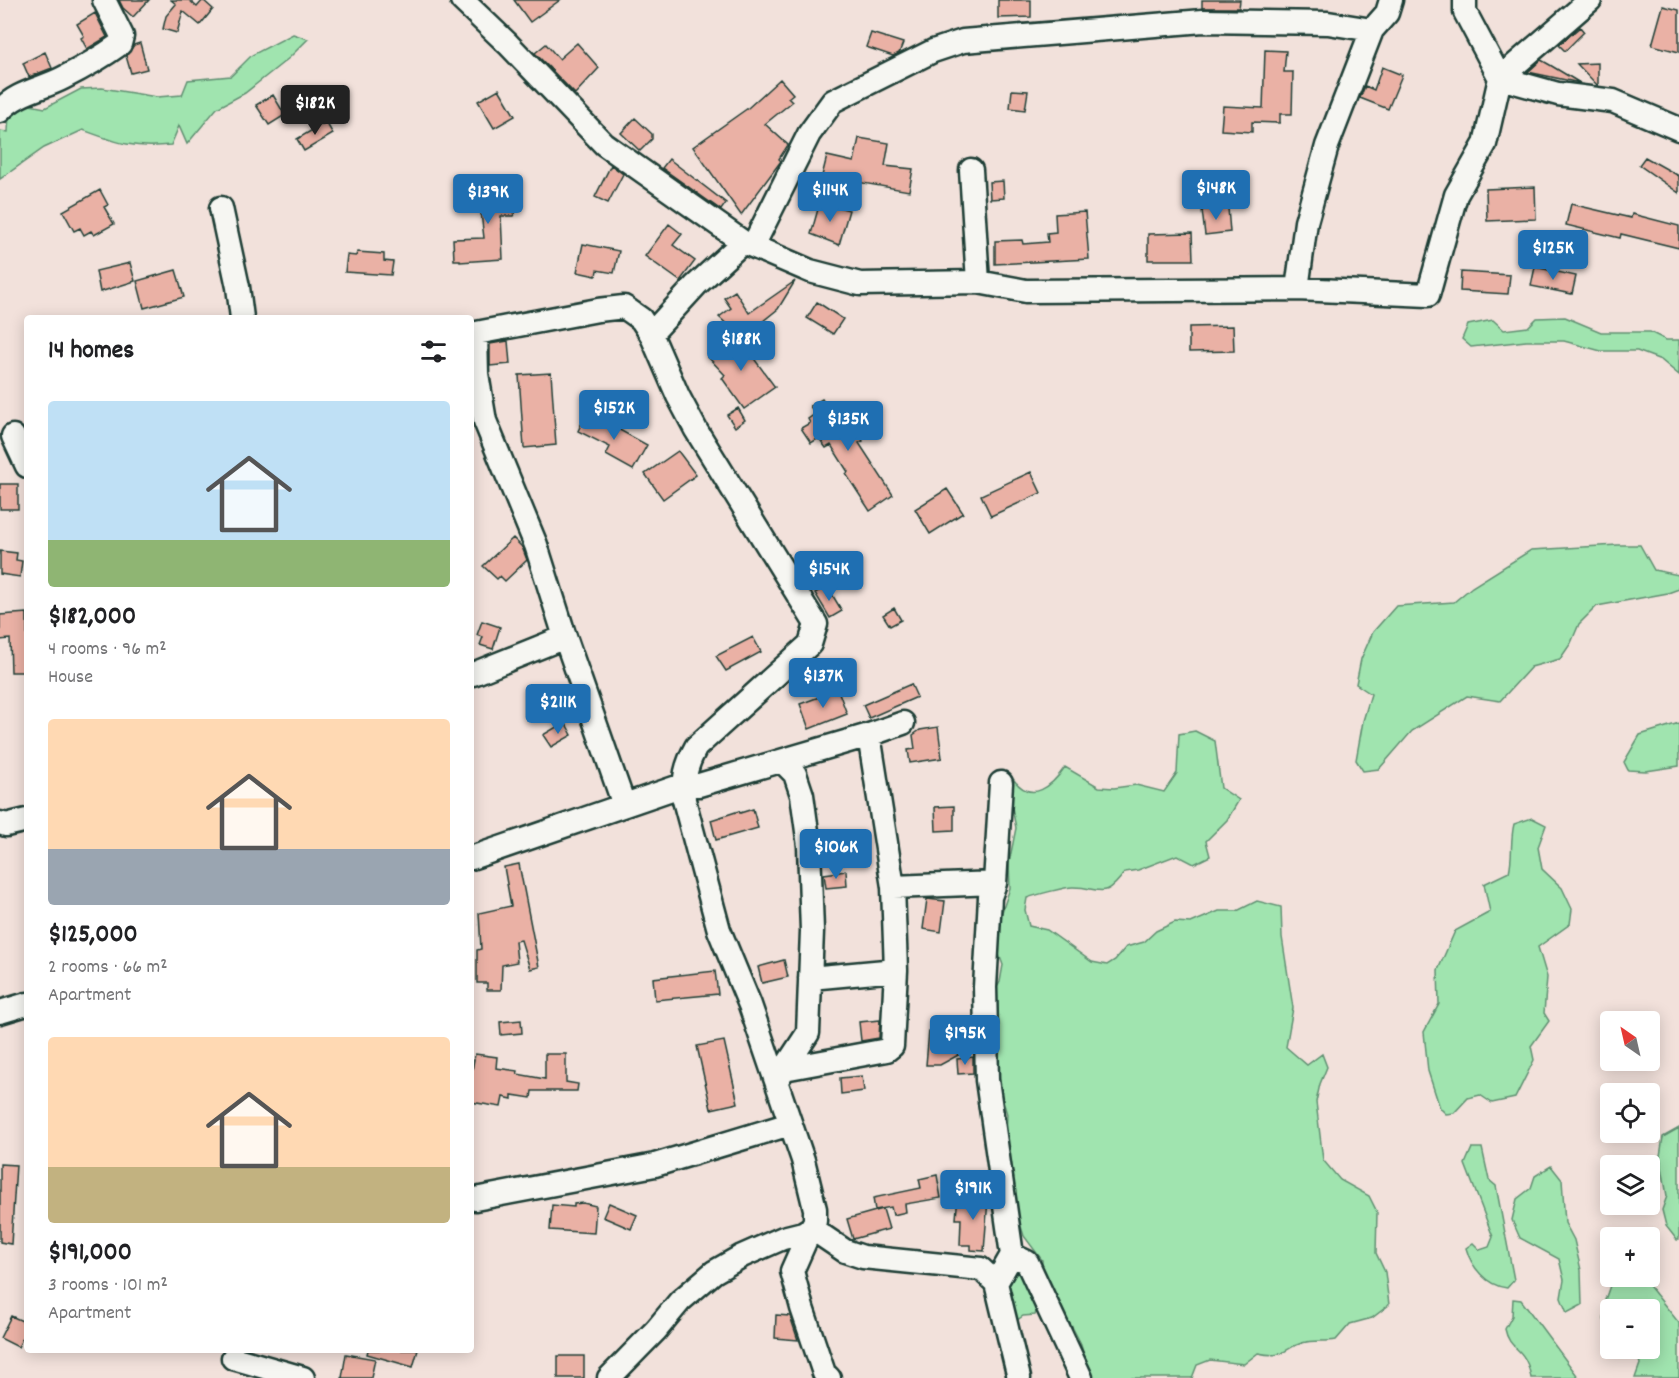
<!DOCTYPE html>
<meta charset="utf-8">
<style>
:root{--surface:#fff;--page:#f2f2f2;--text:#202124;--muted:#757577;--accent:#1f6fb2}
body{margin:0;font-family:Dekko,sans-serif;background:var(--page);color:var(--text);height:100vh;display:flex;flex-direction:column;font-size:22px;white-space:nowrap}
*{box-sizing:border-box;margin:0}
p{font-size:20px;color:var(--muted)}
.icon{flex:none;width:33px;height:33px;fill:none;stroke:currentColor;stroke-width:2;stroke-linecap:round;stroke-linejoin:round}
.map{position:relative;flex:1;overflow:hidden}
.panel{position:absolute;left:24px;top:315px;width:450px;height:1038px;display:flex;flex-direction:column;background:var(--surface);border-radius:6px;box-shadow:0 3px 15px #0003}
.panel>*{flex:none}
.needle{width:39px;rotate:326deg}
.tools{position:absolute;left:1600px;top:1011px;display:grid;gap:12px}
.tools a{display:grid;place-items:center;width:60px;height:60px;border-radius:6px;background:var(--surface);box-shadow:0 3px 15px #0003;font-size:30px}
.price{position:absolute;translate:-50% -51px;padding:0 14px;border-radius:6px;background:var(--accent);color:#fff;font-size:20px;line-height:39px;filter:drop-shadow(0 2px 3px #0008)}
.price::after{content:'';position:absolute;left:50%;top:36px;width:18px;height:14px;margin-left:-9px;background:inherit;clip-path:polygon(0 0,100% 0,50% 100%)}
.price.on{background:#222;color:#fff}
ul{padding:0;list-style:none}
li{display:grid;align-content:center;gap:12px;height:318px;padding:0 24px}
li span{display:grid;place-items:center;height:186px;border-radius:6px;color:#555}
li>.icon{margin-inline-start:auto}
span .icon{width:108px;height:108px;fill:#fffc;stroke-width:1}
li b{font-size:26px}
h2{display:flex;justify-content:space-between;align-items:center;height:72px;padding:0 24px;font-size:26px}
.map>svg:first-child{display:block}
.green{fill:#a0e4af;stroke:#609072;stroke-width:1.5}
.building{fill:#eab1a5;stroke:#1f3d34;stroke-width:1.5}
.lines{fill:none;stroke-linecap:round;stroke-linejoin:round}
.minor-casing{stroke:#1f3d34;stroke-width:27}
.minor{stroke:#f6f6f2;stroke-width:22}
</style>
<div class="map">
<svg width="1679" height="1378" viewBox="0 0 1679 1378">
<rect width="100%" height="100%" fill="#f2e1db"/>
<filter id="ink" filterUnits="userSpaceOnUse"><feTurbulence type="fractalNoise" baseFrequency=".0167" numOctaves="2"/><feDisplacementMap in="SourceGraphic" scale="12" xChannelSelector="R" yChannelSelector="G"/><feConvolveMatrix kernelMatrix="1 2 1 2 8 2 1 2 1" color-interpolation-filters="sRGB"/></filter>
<g filter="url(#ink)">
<path class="green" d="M293,34L308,39L289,58L245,93L217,108L187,144L179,126L171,145C133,149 118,143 83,130L44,148L0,179V131L8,132L9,114L25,104L45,108L81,89L102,88L157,97L182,95L188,80L231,76L252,55Z
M1565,317L1601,332H1650L1666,340H1679V375L1661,360L1637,351H1601L1564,341H1526L1471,347L1462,339L1468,325L1493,320L1504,330L1528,327L1537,318Z
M1618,545H1640L1654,570L1679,575V589L1668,593L1597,606L1579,624L1571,643L1560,659L1531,667L1500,701L1467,696L1412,731L1379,769L1363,771L1356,760L1363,721L1371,694L1356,684L1361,659L1373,632L1396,606L1454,602L1472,587L1531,550Z
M1679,723V766L1646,771L1628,770L1624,762L1640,735Z
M1195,731L1215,741L1221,788L1239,800L1227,820L1206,841L1210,856L1194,864L1177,855L1138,870L1125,872C1103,902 1102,887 1073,887C1066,887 1035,895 1027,898L1025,910L1029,926L1047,930L1092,962L1107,965L1115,960L1126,947L1144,942L1156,931L1175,922L1191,923L1219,911H1237L1257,901L1281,907L1282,937L1293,1008L1286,1047L1307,1065L1322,1054L1327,1067L1320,1084L1316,1102L1323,1160L1340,1180L1369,1196L1377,1212L1376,1253L1385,1272L1389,1305L1372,1318L1350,1324L1336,1340C1325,1342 1312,1340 1302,1343C1281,1349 1286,1359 1258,1353L1244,1364L1210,1360L1197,1365L1192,1378H1091L1080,1342L1071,1325L1058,1312L1042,1278V1260L1024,1236L1018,1217L1006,1138L1007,1114L996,1078L993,995L1000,982L1003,965L997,949L996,930L1010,888L1009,863L1016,828L1008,787L1014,780C1032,804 1052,786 1065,767L1099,787L1114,788L1136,785L1164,792L1177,773L1179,734Z
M1532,818L1546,825L1538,847L1542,869L1562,888L1572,909L1570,924L1538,947L1547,977L1544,1013L1549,1021L1531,1046L1534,1060L1515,1098L1492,1103L1480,1095L1468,1098L1454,1113L1446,1114L1440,1108L1428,1071L1424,1032L1439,1004L1438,970L1455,931L1490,912L1484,884L1509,872C1513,856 1510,840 1514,824Z
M1679,1128V1240H1677L1666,1226L1662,1210L1667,1196L1660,1156L1663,1137Z
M1472,1148H1482L1489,1180L1496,1186L1514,1280L1507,1288C1486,1286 1471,1266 1466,1248L1473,1243L1480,1250L1489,1247L1493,1237L1465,1164Z
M1551,1166L1562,1180L1565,1223L1574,1240L1581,1270L1582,1305L1567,1313L1561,1298L1564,1280L1559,1259L1520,1238L1512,1220L1517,1199L1531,1188L1535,1176Z
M1022,1271L1038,1305L1035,1315L1023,1316L1013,1323L1004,1280Z
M1613,1277H1642L1679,1323V1378H1635L1640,1364L1636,1349L1650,1348V1310H1611V1328L1604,1320L1605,1300Z
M1513,1299L1521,1300L1579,1378H1531C1530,1373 1529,1367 1527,1363C1521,1347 1509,1349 1505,1329L1512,1316Z"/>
<path class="building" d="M119,0H149L133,17L123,8Z
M171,0H189L197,7L203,0L213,9L200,25L183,11L177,33L163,29L166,16L176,4Z
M514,0H560L530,22Z
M998,0H1031V17L998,18Z
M1202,0H1240L1239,8H1202Z
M1663,6L1679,10V52L1652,45Z
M95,13L107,37L87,49L81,38L84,36L77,24Z
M1580,27L1584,32L1565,51L1559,45Z
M871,33L903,43L899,53L893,56L866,47Z
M140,43L147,69L131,73L126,56L134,45Z
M577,43L599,68L575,94L535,53L546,44L559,59Z
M1265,50L1286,51L1284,72H1293L1292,114H1280V123L1252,122V132L1221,130L1223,106L1263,108Z
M45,52L52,68L29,77L23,63Z
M1541,60L1550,65L1580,83L1528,72Z
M1598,63V86L1577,64Z
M1382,67L1402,75L1388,109L1360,98L1365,86L1374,90Z
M780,79L793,94L788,98L792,102L765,124L788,145L779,159L781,161L741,215L693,147L748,108Z
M499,89L515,116L494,128L478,101Z
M1012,90L1028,91L1025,110L1010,108Z
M273,95L285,115L269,125L256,105Z
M635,118L652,134V139L640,151L621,133Z
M326,122L333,134L304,151L297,139Z
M859,138L889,143L885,166L913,169L909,191L822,176L827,156L854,162Z
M1645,157L1679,176V193L1639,165Z
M669,159L726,203L721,210L662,168Z
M611,165L623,174L608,203L595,197Z
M1003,181L1004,198L990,199L989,182Z
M481,186L513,188L518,195V207L513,216H501L503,259L460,262V260H454L453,239L484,238L480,205L473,201L470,194L474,188Z
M1535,187L1536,219L1487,221L1486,189Z
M100,190L108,205L104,207L114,224L94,235L91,231L84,235L80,228L74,231L63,211Z
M820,202L849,210L839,245L811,234Z
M1571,204L1631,218L1632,214L1679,226V248L1621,234L1620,238L1566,225Z
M1228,208L1230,232L1205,235L1202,210Z
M1085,212L1089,259L995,264V241L1022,240L1023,244L1048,242L1047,233L1056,232L1055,214Z
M669,224L682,234L673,245L695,261L680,281L645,256Z
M1192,233L1193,260H1148V234Z
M583,244L619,251L614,273L597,270L596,276L577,272Z
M357,252L384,254V261L393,262L391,275L345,272L347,255L356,256Z
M130,263L135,281L100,292L96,271Z
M1535,267L1576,276L1572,294L1531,286Z
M176,270L184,297L144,308L137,281Z
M1461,272L1510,275L1508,294L1460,291Z
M795,281L778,309L742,338L719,317L731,308L724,298L735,291L749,313Z
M817,302L843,319L833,334L807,318Z
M1233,326L1234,351L1189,352V327Z
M735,333L775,387L744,409L722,378L725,375L708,357Z
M508,341L510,364L490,366V344Z
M551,373L556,445L524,448L519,375Z
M822,399L831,414L842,408L863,441L859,443L893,495L870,511L846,474L848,472L831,445L826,448L819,438L811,443L801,428L810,423L808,419L815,414L810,406Z
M738,408L745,420L735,427L727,415Z
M587,412L647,445L633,470L606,455L610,447L578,431Z
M678,451L696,475L663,499L645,474Z
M1031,472L1041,493L991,516L981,495Z
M0,484H18V509H0Z
M947,489L963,513L930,534L915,509Z
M513,538L522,547L527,560L505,581L500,576L497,579L483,566Z
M0,551L17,553L16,560L22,561L20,577L0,574Z
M827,586L842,611L830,618L815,593Z
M894,608L901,620L890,626L883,615Z
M27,613V672H11L10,639L0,640V615Z
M482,621L500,627L493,649L480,645L483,637L477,635Z
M753,637L761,652L726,671L716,656Z
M911,684L917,697L869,718L863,705Z
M838,690L847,714L809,729L800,704Z
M565,722L572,735L551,747L543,735Z
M938,727L942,758L910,763L908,750L915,749L913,735L920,730Z
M954,806V830L936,831L935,807Z
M753,809L758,828L716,840L711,820L739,811L740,813Z
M519,864L539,967L530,969L521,940L515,941L517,962L502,965L501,990H487V983H477V950L481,949L479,913L511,906L504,867Z
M846,871L847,886L826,888L824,874Z
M927,899L945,901L941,932L923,929Z
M784,960L788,977L762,983L758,967Z
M715,971L718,994L655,1000L653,978Z
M521,1020L522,1033L501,1035L500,1022Z
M880,1020L879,1038L861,1041L859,1022Z
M944,1027L962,1028V1053L940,1065H926L929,1031H944Z
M724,1041L738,1103L711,1109L697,1046Z
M475,1054L497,1057L496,1068L518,1071L517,1074L545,1079V1054H566V1082L578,1084L577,1091H532L531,1098L512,1095V1099L503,1097L501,1107L471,1102V1076Z
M973,1057V1073L958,1074L957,1059Z
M862,1076L864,1091L841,1094L840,1078Z
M0,1164L16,1165L11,1244L0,1242Z
M937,1175L941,1198L905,1204L906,1212L893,1215L891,1207L875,1210L873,1198L921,1188L919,1179Z
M958,1194L988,1199L984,1251L971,1250V1245H960L961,1219H956Z
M583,1203L596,1206L594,1233L550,1230L552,1205L574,1207V1204Z
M609,1203L637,1215L631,1229L603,1217Z
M883,1209L889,1229L853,1239L847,1219Z
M776,1315L790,1316L798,1340L775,1338Z
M11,1316L27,1323V1329L18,1347L0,1338Z
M368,1350H418L413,1367L367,1354Z
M346,1354L375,1359L371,1378H342Z
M558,1356H584V1378H558Z"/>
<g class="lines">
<defs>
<path id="minor" d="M462,0L508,44L604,144L743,242L810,271L860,284L978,282L1026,291L1297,289L1428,295L1456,195L1485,144L1500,78L1590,0
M1465,0V12L1500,78L1558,94L1613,101L1679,129
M0,111C16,92 42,89 63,78C83,68 102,57 120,44L122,36L104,0
M971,170L978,282
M221,208L238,287L242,318
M753,246L809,134L833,101L933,51L963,41L1203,21L1328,23L1372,30
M1297,289L1306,222L1327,146L1372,30L1387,13L1391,0
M471,334L598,310L624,307L641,319L651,334L678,396L696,430L816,624L810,644L696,747C686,765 683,779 684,800L719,930L750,1005L803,1160L815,1209V1221L811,1228L803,1233L783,1238L742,1256L714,1272L680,1301L656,1330L609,1378
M476,334L477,374L485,421L536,545L565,637L624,805
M651,334L696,285L743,242
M13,436L27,466
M473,674L565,637
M869,735L893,887L995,883
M0,823L6,825L27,820
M471,858L683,785H699L869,735L903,723
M810,978L896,970L893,887
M0,1012L27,1004
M784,1069L887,1050L892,1046L896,970
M777,1080L808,1033L812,931L809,846L802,795L795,774L782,761
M475,1199L655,1165L790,1124
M1012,1255L1027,1262L1081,1378
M996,1283L1012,1255L987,1080L985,987L990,897L995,883L1001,783
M233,1358L303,1378
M829,1378L824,1373L802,1308L792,1271L811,1228L845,1251L863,1257L981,1269L996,1283L1019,1378"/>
</defs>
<use href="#minor" class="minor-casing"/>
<use href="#minor" class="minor"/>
</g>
</g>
</svg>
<div class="tools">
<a><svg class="needle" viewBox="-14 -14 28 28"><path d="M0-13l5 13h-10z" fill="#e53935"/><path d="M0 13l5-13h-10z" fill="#757577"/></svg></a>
<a><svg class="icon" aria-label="locate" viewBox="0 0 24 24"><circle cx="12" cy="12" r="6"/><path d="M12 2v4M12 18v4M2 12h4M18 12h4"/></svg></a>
<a><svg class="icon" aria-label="layers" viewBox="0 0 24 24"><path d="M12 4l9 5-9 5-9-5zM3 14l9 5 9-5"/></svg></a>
<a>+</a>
<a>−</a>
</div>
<b class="price on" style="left:315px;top:136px">$182K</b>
<b class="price" style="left:1216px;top:221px">$148K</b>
<b class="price" style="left:830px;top:223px">$114K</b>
<b class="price" style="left:488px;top:225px">$139K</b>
<b class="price" style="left:1553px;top:281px">$125K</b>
<b class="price" style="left:741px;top:372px">$188K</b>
<b class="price" style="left:614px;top:441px">$152K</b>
<b class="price" style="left:848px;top:452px">$135K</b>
<b class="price" style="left:829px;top:602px">$154K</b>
<b class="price" style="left:823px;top:709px">$137K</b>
<b class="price" style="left:558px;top:735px">$211K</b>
<b class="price" style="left:836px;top:880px">$106K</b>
<b class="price" style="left:965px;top:1066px">$195K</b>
<b class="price" style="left:973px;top:1221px">$191K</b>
<section class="panel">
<h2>14 homes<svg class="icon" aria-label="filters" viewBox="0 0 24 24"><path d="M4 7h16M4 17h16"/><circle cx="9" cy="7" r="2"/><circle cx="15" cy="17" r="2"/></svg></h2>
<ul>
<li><span style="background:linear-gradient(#bfe0f5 75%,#8fb573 0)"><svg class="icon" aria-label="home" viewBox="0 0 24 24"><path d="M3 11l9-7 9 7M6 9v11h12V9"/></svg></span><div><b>$182,000</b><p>4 rooms · 96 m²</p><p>House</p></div></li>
<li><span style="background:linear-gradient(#ffd9b3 70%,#9aa5b1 0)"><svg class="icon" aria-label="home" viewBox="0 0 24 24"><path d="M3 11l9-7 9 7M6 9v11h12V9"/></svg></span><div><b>$125,000</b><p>2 rooms · 66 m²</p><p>Apartment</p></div></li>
<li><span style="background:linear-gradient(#ffd9b3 70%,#c2b280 0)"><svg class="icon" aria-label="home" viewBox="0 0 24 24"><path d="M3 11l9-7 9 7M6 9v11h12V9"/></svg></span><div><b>$191,000</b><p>3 rooms · 101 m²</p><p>Apartment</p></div></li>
</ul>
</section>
</div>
